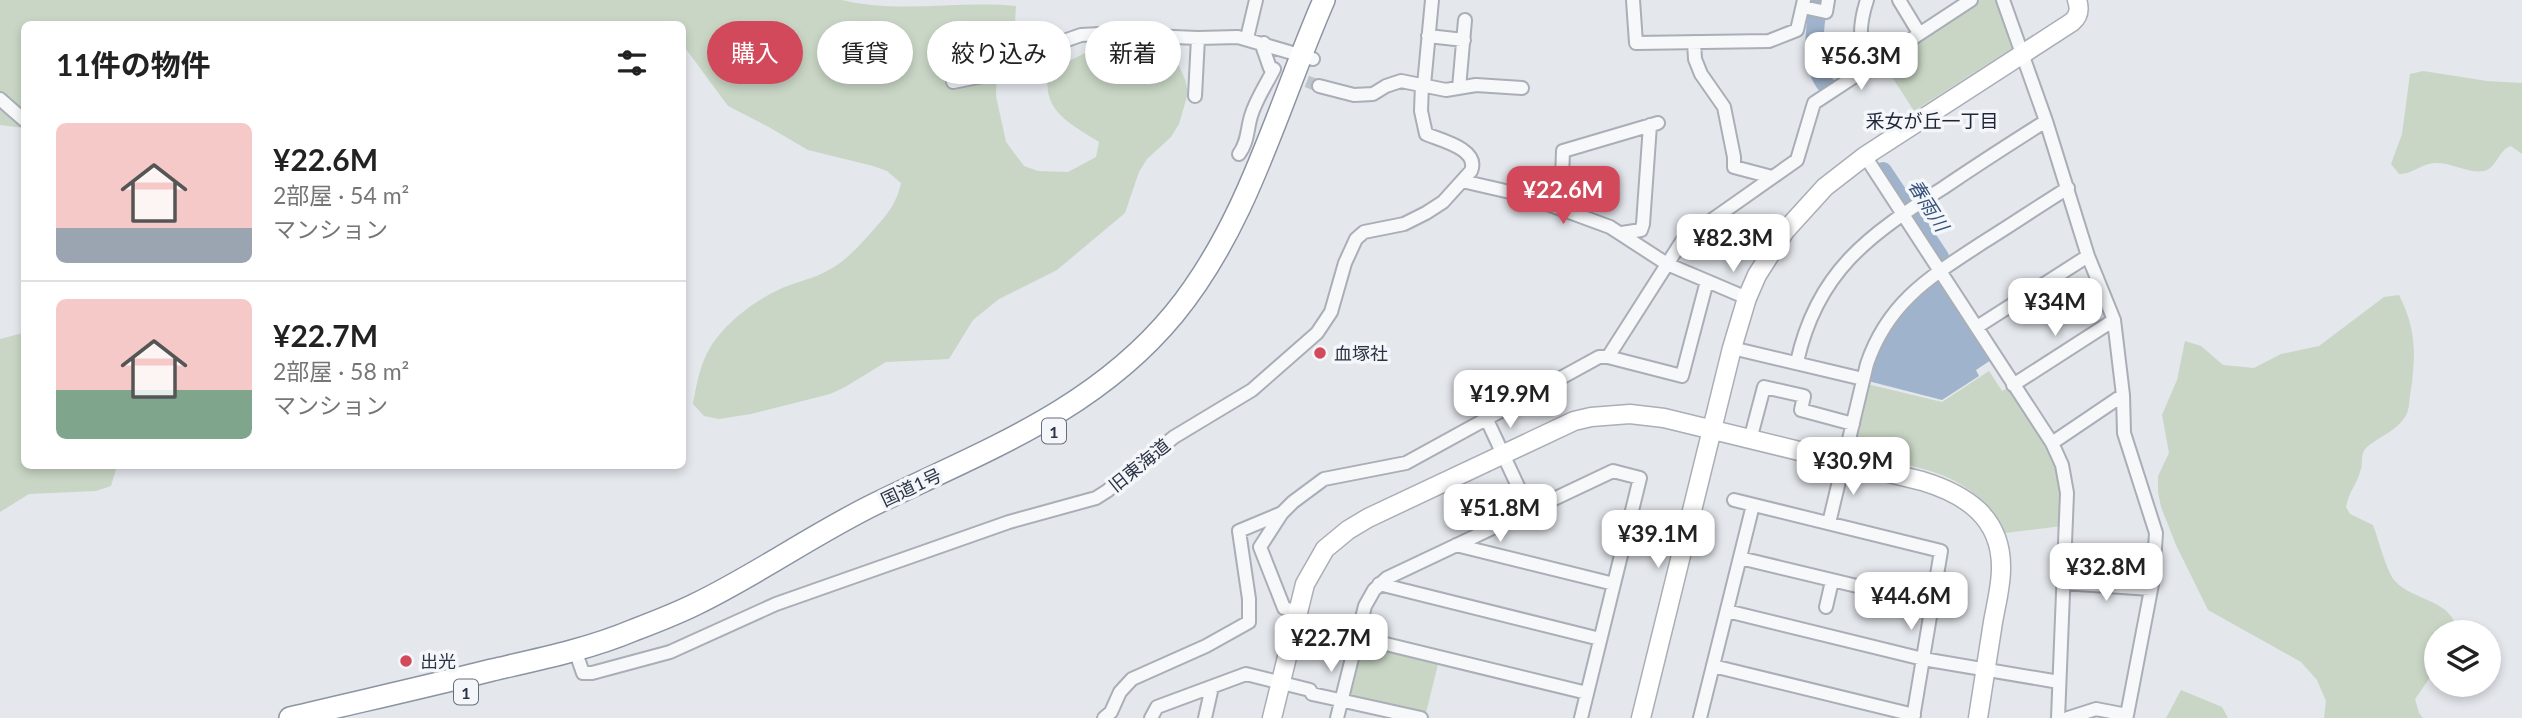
<!DOCTYPE html>
<html lang="ja">
<meta charset="utf-8">
<style>
:root{--surface:#fff;--page:#f6f6f6;--text:#222;--muted:#767676;--line:#e0e0e0;--accent:#d1495b}
body{margin:0;font-family:Lato,"Noto Sans JP",sans-serif;background:var(--page);color:var(--text);height:100vh;display:flex;flex-direction:column;font-size:26px;white-space:nowrap}
*{box-sizing:border-box;margin:0}
p{font-size:23px;color:var(--muted)}
.icon{flex:none;width:38px;height:38px;fill:none;stroke:currentColor;stroke-width:2;stroke-linecap:round;stroke-linejoin:round}
.map{position:relative;flex:1;overflow:hidden}
.panel{position:absolute;left:21px;top:21px;width:665px;height:448px;display:flex;flex-direction:column;background:var(--surface);border-radius:10px;box-shadow:0 4px 10px #0003}
.panel>*{flex:none}
.banner{position:absolute;left:707px;top:21px;width:665px;height:63px;display:flex;gap:14px}
.buttons{position:absolute;left:2424px;top:620px;display:grid;gap:14px}
.buttons a{display:grid;place-items:center;width:77px;height:77px;border-radius:50%;background:var(--surface);box-shadow:0 4px 10px #0003;font-size:35px}
.price{position:absolute;translate:-50% -60px;padding:0 16px;border-radius:14px;background:#fff;color:#222;font-size:23px;line-height:46px;filter:drop-shadow(0 2px 4px #0008)}
.price::after{content:'';position:absolute;left:50%;top:42px;width:21px;height:16px;margin-left:-10px;background:inherit;clip-path:polygon(0 0,100% 0,50% 100%)}
.price.active{background:var(--accent);color:#fff}
ul{padding:0;list-style:none}
li{display:flex;align-items:center;gap:21px;height:175px;padding:0 35px}
li+li{border-top:2px solid var(--line)}
li span{display:grid;place-items:center;flex:none;width:196px;height:140px;border-radius:10px;color:#555}
li>.icon{margin-inline-start:auto}
span .icon{width:84px;height:84px;fill:#fffc;stroke-width:1}
li b{font-size:30px}
h2{display:flex;justify-content:space-between;align-items:center;height:84px;padding:0 35px;font-size:30px}
.chip{padding:0 24px;border-radius:32px;background:var(--surface);box-shadow:0 4px 10px #0003;font-size:24px;line-height:63px}
.chip.active{background:var(--accent);color:#fff}
.map>svg:first-child{display:block}
.green{fill:#c9d6c5}
.water{fill:#9fb4cc}
.lines{fill:none;stroke-linecap:round;stroke-linejoin:round}
.river{stroke:#9fb4cc;stroke-width:18}
.street-tunnel{stroke:#bfc3cb;stroke-width:12;stroke-dasharray:12 6;stroke-linecap:butt}
.street-casing{stroke:#a9aeb7;stroke-width:16}
.secondary-casing{stroke:#a9aeb7;stroke-width:21}
.highway-casing{stroke:#8b94a3;stroke-width:24}
.street{stroke:#f7f8fa;stroke-width:12}
.secondary{stroke:#fff;stroke-width:18}
.highway{stroke:#fff;stroke-width:21}
.poi-dot{fill:#d1495b;stroke:#f4f6f9;stroke-width:2.5}
.labels{text-anchor:middle;dominant-baseline:central;stroke-width:7;stroke-linejoin:round;paint-order:stroke}
.shield{fill:#f4f6f9;stroke:#676e7b;stroke-width:2}
.shield-label{font-size:16px;font-weight:bold;fill:#2b3445}
.poi-label{font-size:18px;fill:#2b3445;stroke:#f4f6f9;text-anchor:start}
.street-label{font-size:18px;fill:#2b3445;stroke:#f4f6f9}
.neighbourhood-label{font-size:19px;fill:#1d2536;stroke:#f4f6f9}
.water-label{font-size:19px;font-style:italic;fill:#34527a;stroke:#f4f6f9}
</style>
<div class="map">
<svg width="2522" height="718" viewBox="0 0 2522 718">
<rect width="100%" height="100%" fill="#e4e7ec"/>
<path class="green" d="M0,0H842C899,14 959,0 1016,6L1015,23L997,66L996,96L1006,142L1024,166L1038,171L1068,172L1096,157L1099,142C1071,124 1040,111 1049,71L1091,50L1137,49L1167,56L1179,66L1185,79L1188,93L1179,124L1171,137L1147,159L1139,172L1125,213L1057,270L999,299L973,320L949,359L886,362L845,387L830,394L751,414L719,419L704,416L693,404C697,382 701,358 716,339C731,319 755,301 778,290C792,283 809,280 823,273C845,263 859,246 875,228C888,214 897,202 901,183L887,171L873,166L808,150L767,126L728,106L683,45L682,24H24V128L0,125Z
M1980,0H1998L2014,42L2012,48L1914,111L1883,63Z
M2423,71L2487,81L2522,83V154L2511,146C2498,150 2497,168 2484,171C2469,174 2451,162 2435,163C2422,163 2412,175 2399,174L2391,164L2402,134L2410,74Z
M2399,295C2416,329 2416,353 2411,390C2409,398 2410,410 2405,417C2396,431 2379,437 2367,447C2359,454 2364,463 2360,472C2356,486 2349,491 2346,507L2350,514L2373,525C2378,538 2387,573 2395,581C2412,601 2454,599 2457,632H2436V669L2415,699L2419,713L2423,718H2324L2326,701L2317,680L2301,662L2208,610L2176,545L2161,507L2158,492V476L2169,453L2162,415L2177,380L2185,341L2201,346L2223,365L2254,368L2281,354L2319,346L2384,297Z
M24,331V466H117L111,486L96,491L29,494L0,512V339L23,333Z
M1989,371L2002,391L2008,388C2030,418 2060,450 2062,488C2063,501 2062,514 2062,526L2005,533C1974,469 1915,468 1853,453L1851,450L1867,384L1942,402Z
M1364,643L1439,660L1426,713L1350,695L1348,691L1359,646Z
M2181,690L2222,707L2228,718H2166Z"/>
<path class="water" d="M1932,283L1937,287L1944,286L1991,360L1976,370L1979,376L1942,400L1868,381L1876,353L1895,319Z"/>
<g class="lines">
<path class="river" d="M1819,0C1815,26 1808,65 1827,86
M1883,171L1940,257L1939,261
M1936,290L1937,283"/>
<path class="street-tunnel" d="M1290,75L1319,86"/>
<defs>
<path id="street" d="M1633,0L1636,43L1769,41L1797,30L1804,0
M1867,0C1860,21 1857,47 1870,66
M1899,0L1919,33
M2003,0L2046,121L2088,256L2114,320L2123,395L2124,433L2156,533L2153,579L2127,715L2096,709L2068,718
M1803,7L1826,12L1828,0
M1428,36L1464,40
M1247,38L1256,0
M1694,42L1695,59L1701,74L1724,107L1734,157V167L1772,177
M953,82L998,73L1020,66L1064,41L1081,35L1100,34L1198,38L1238,37L1313,59
M1424,85L1432,0
M1319,86L1354,95L1373,94L1386,86L1401,81L1446,90L1476,85L1522,88
M1459,88L1465,20
M1195,96L1198,38
M0,99L24,120
M1239,154C1248,142 1247,129 1251,116C1256,99 1266,85 1274,69L1270,68L1263,48L1264,43
M1865,156L2052,443L2062,465L2067,493L2058,718
M1462,181L1523,195L1610,227L1667,264L1747,298
M1561,208L1563,151L1658,123
M1622,233L1641,230L1643,224L1650,125
M1977,327L2088,256
M1732,348L1863,379
M1608,357L1682,241L1797,160L1814,103L1971,0
M1797,362C1817,271 1869,235 1943,188C1977,165 2011,143 2046,121
M2013,385L2114,320
M1487,420L1530,512
M1750,440L1764,387L1804,396L1801,410L1853,424
M2052,443L2123,395
M1734,500L1941,551L1913,718
M1282,513L1260,547L1284,608L1298,612
M1829,523L1867,364C1888,302 1930,277 1982,243C2011,225 2039,206 2068,188
M1456,545L1614,584
M1740,558L1932,604
M2063,583L2151,589
M1379,584L1600,639
M1826,607L1832,581
M1727,611L1923,659L2059,682
M1357,637L1587,693
M575,650L583,673H592L670,652L776,604L1009,522L1096,498L1107,491L1174,437L1252,390L1317,333L1331,312L1345,263L1356,239L1364,232L1404,224L1426,213L1443,202L1471,171C1480,149 1440,140 1426,134L1421,111L1422,84
M1713,666L1914,715
M1104,718L1111,712L1120,692L1132,679L1206,646L1249,622V599L1239,531L1282,513L1293,502L1324,479L1406,463L1599,357H1608L1682,376L1707,281
M1151,718L1157,707L1246,674L1310,690L1312,694L1326,697L1421,718
M1205,718L1212,687
M1337,718L1365,606L1374,590L1387,578L1613,471L1640,478L1581,718
M1700,718L1753,505"/>
<path id="secondary" d="M1272,718L1305,584L1325,549L1348,530L1368,518L1574,421L1591,417L1630,414L1664,418L1922,481C1965,494 2002,517 2001,569C2001,586 1996,605 1993,622C1988,654 1983,686 1978,718
M1641,718L1732,348L1747,298L1757,275L1785,231L1825,187L1865,156L2072,22C2079,16 2080,9 2077,0"/>
<path id="highway" d="M290,718C357,702 425,687 492,670C540,659 589,649 634,630C655,622 676,614 696,604C758,574 815,533 877,503C986,450 1095,410 1174,314C1248,224 1278,105 1324,0"/>
</defs>
<use href="#street" class="street-casing"/>
<use href="#secondary" class="secondary-casing"/>
<use href="#highway" class="highway-casing"/>
<use href="#street" class="street"/>
<use href="#secondary" class="secondary"/>
<use href="#highway" class="highway"/>
</g>
<g class="poi-dot">
<circle cx="1320" cy="353" r="7"/>
<circle cx="406" cy="661" r="7"/>
</g>
<g class="labels">
<g class="shield">
<rect x="1042" y="418.5" width="24" height="25" rx="5"/>
<rect x="454" y="679.5" width="24" height="25" rx="5"/>
</g>
<g class="shield-label">
<text x="1054" y="431">1</text>
<text x="466" y="692">1</text>
</g>
<g class="poi-label">
<text x="1334" y="353">血塚社</text>
<text x="420" y="661">出光</text>
</g>
<g class="street-label">
<text transform="translate(1139 465) rotate(-39)">旧東海道</text>
<text transform="translate(911 487) rotate(-25)">国道1号</text>
</g>
<g class="neighbourhood-label">
<text x="1932" y="120">釆女が丘一丁目</text>
</g>
<g class="water-label">
<text transform="translate(1929 205) rotate(58)">春雨川</text>
</g>
</g>
</svg>
<div class="buttons">
<a><svg class="icon" aria-label="layers" viewBox="0 0 24 24"><path d="M12 4l9 5-9 5-9-5zM3 14l9 5 9-5"/></svg></a>
</div>
<b class="price" style="left:1861px;top:92px">¥56.3M</b>
<b class="price active" style="left:1563px;top:226px">¥22.6M</b>
<b class="price" style="left:1733px;top:274px">¥82.3M</b>
<b class="price" style="left:2055px;top:338px">¥34M</b>
<b class="price" style="left:1510px;top:430px">¥19.9M</b>
<b class="price" style="left:1853px;top:497px">¥30.9M</b>
<b class="price" style="left:1500px;top:544px">¥51.8M</b>
<b class="price" style="left:1658px;top:570px">¥39.1M</b>
<b class="price" style="left:2106px;top:603px">¥32.8M</b>
<b class="price" style="left:1911px;top:632px">¥44.6M</b>
<b class="price" style="left:1331px;top:674px">¥22.7M</b>
<div class="banner">
<a class="chip active">購入</a>
<a class="chip">賃貸</a>
<a class="chip">絞り込み</a>
<a class="chip">新着</a>
</div>
<section class="panel">
<h2>11件の物件<svg class="icon" aria-label="filters" viewBox="0 0 24 24"><path d="M4 7h16M4 17h16"/><circle cx="9" cy="7" r="2"/><circle cx="15" cy="17" r="2"/></svg></h2>
<ul>
<li><span style="background:linear-gradient(#f6c9c9 75%,#9aa5b1 0)"><svg class="icon" aria-label="home" viewBox="0 0 24 24"><path d="M3 11l9-7 9 7M6 9v11h12V9"/></svg></span><div><b>¥22.6M</b><p>2部屋 · 54 m²</p><p>マンション</p></div></li>
<li><span style="background:linear-gradient(#f6c9c9 65%,#7fa58c 0)"><svg class="icon" aria-label="home" viewBox="0 0 24 24"><path d="M3 11l9-7 9 7M6 9v11h12V9"/></svg></span><div><b>¥22.7M</b><p>2部屋 · 58 m²</p><p>マンション</p></div></li>
</ul>
</section>
</div>
